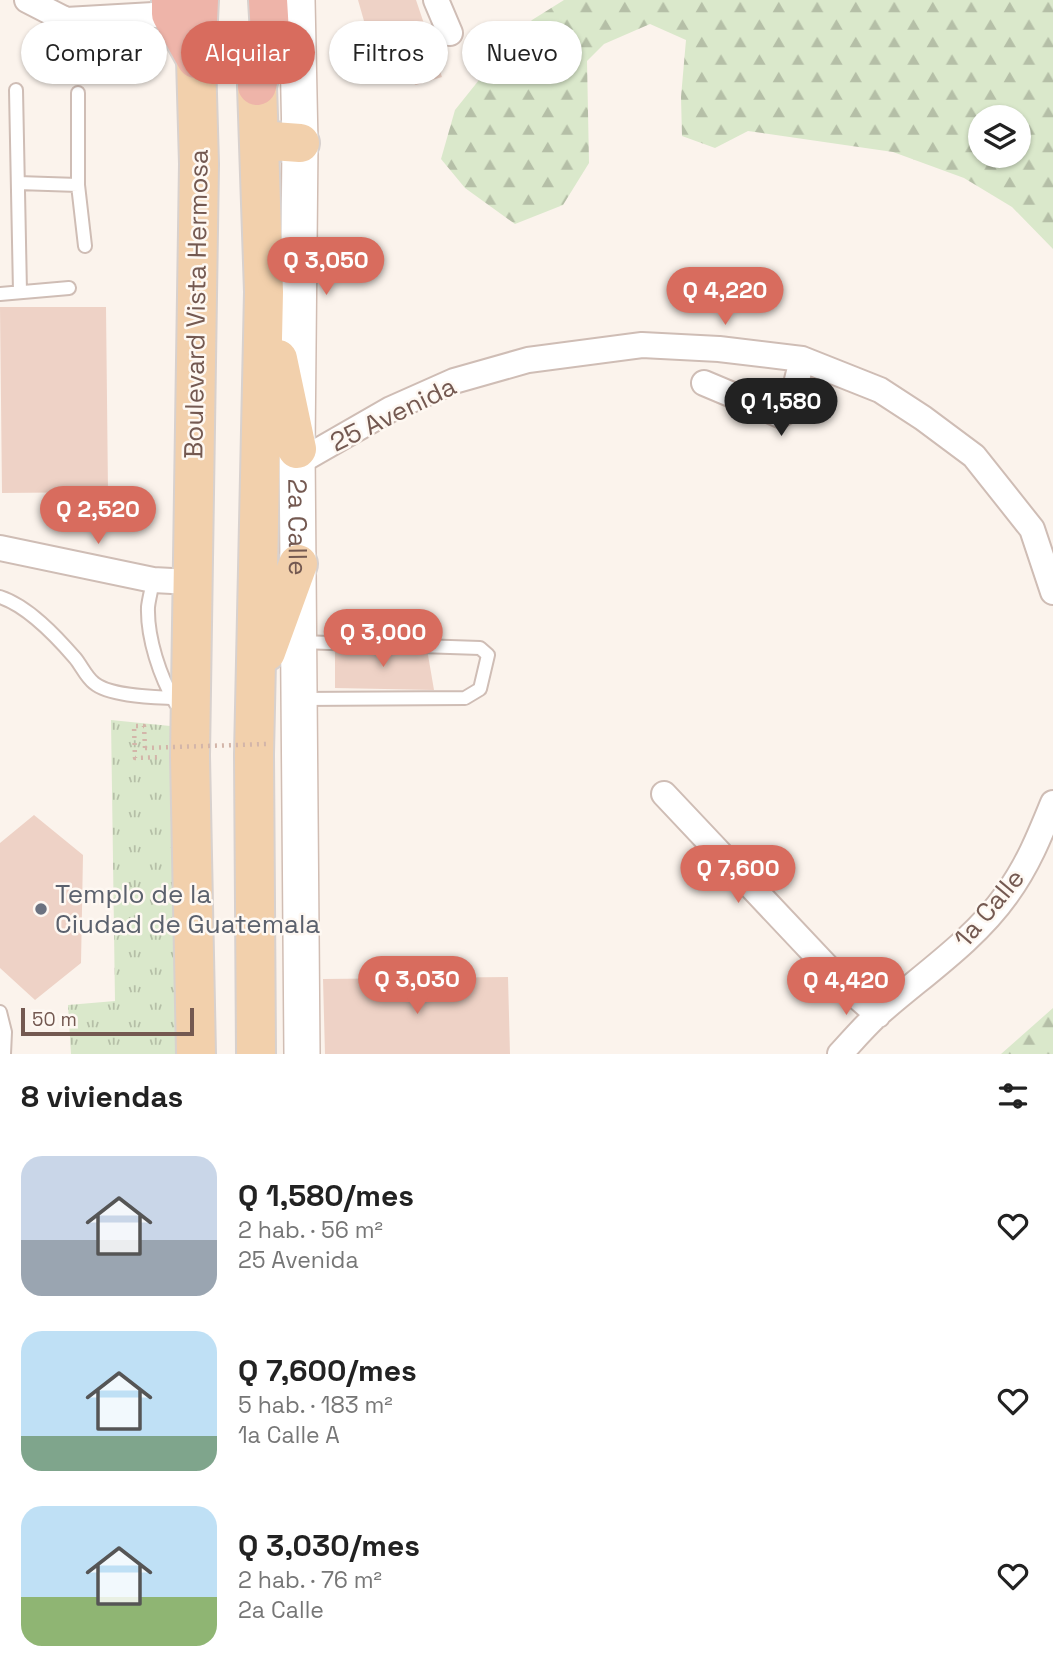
<!DOCTYPE html>
<html lang="es">
<meta charset="utf-8">
<style>
:root{--surface:#fff;--page:#f2f2f2;--text:#222;--muted:#767676;--accent:#d86c5e}
body{margin:0;font-family:"Space Grotesk",sans-serif;background:var(--page);color:var(--text);height:100vh;display:flex;flex-direction:column;font-size:26px;white-space:nowrap}
*{box-sizing:border-box;margin:0}
p{font-size:23px;color:var(--muted)}
.icon{flex:none;width:38px;height:38px;fill:none;stroke:currentColor;stroke-width:2;stroke-linecap:round;stroke-linejoin:round}
.map{position:relative;height:1054px;overflow:hidden}
.panel{display:flex;flex-direction:column;background:var(--surface);flex:1}
.panel>*{flex:none}
.hud{position:absolute;left:21px;top:21px;width:700px;height:63px;display:flex;gap:14px}
.tools{position:absolute;left:968px;top:105px;display:grid;gap:14px}
.tools a{display:grid;place-items:center;width:63px;height:63px;border-radius:50%;background:var(--surface);box-shadow:0 2px 5px #0004;font-size:35px}
.scale{position:absolute;left:21px;bottom:18px;width:173px;box-sizing:border-box;padding-left:7px;border:4px solid #745951;border-top:0;font-size:19px;line-height:24px;white-space:nowrap;color:#745951;-webkit-text-stroke:5px #fef8f2;paint-order:stroke}
.price{position:absolute;translate:-50% -60px;padding:0 16px;border-radius:24px;background:var(--accent);color:#fff;font-size:23px;line-height:46px;filter:drop-shadow(0 2px 4px #0008)}
.price::after{content:'';position:absolute;left:50%;top:42px;width:21px;height:16px;margin-left:-10px;background:inherit;clip-path:polygon(0 0,100% 0,50% 100%)}
.price.on{background:#222;color:#fff}
ul{padding:0;list-style:none}
li{display:flex;align-items:center;gap:21px;height:175px;padding:0 21px}
li span{display:grid;place-items:center;flex:none;width:196px;height:140px;border-radius:21px;color:#555}
li>.icon{margin-inline-start:auto}
span .icon{width:84px;height:84px;fill:#fffc;stroke-width:1}
li b{font-size:30px}
h2{display:flex;justify-content:space-between;align-items:center;height:84px;padding:0 21px;font-size:30px}
.chip{padding:0 24px;border-radius:32px;background:var(--surface);box-shadow:0 2px 5px #0004;font-size:24px;line-height:63px}
.chip.on{background:var(--accent);color:#fff}
.map>svg:first-child{display:block}
.forest{fill:url(#forest-firs);fill-rule:evenodd}
.park{fill:url(#park-tufts)}
.building{fill:#eed2c6}
.lines{fill:none;stroke-linecap:round;stroke-linejoin:round}
.lane-casing{stroke:#cfbdb5;stroke-width:16}
.street-casing{stroke:#cfbdb5;stroke-width:28}
.secondary-casing{stroke:#d1bdb3;stroke-width:38}
.primary-casing{stroke:#d8d1ce;stroke-width:42}
.highway-casing{stroke:#d8d1ce;stroke-width:42}
.path{stroke:#d3b5a9;stroke-width:4.5;stroke-dasharray:2 5;stroke-linecap:butt}
.lane{stroke:#fff;stroke-width:12}
.street{stroke:#fff;stroke-width:24}
.secondary{stroke:#fff;stroke-width:35}
.primary{stroke:#f2d0ac;stroke-width:38}
.highway{stroke:#eeb4a9;stroke-width:38}
.path-bridge{stroke:#d3b5a9;stroke-width:4.5;stroke-dasharray:2 5;stroke-linecap:butt}
.worship-dot{fill:#6b7280;stroke:#fef8f2;stroke-width:2.5}
.labels{text-anchor:middle;dominant-baseline:central;stroke-width:5;stroke-linejoin:round;paint-order:stroke}
.street-label{font-size:26px;fill:#745951;stroke:#fef8f2}
.worship-label{font-size:26px;fill:#5b616d;stroke:#fef8f2;text-anchor:start}
</style>
<div class="map">
<svg width="1053" height="1054" viewBox="0 0 1053 1054">
<defs>
<pattern id="forest-firs" width="22" height="20" patternUnits="userSpaceOnUse" patternTransform="scale(1.75)"><rect width="22" height="20" fill="#dae8cb"/><path d="M5 1l3.5 6h-7zM16 11l3.5 6h-7z" fill="#b5bfa7"/></pattern>
<pattern id="park-tufts" width="24" height="20" patternUnits="userSpaceOnUse" patternTransform="scale(1.75)"><rect width="24" height="20" fill="#dae8cb"/><path d="M3 7l-1-3M5 7V3M7 7l1-3M15 17l-1-3M17 17v-4M19 17l1-3" fill="none" stroke="#b5bfa7"/></pattern>
</defs>
<rect width="100%" height="100%" fill="#fbf3ec"/>
<path class="forest" d="M564,0H1053V249L1012,207L964,178L893,152L748,131L715,148L682,136L681,97L686,40L650,24L604,44L587,61L589,163L563,205L515,224L465,188L441,159L455,110L491,65L532,20ZM1018,117V156H980V117Z
M1053,1008V1054H1001Z"/>
<path class="park" d="M111,720L190,728L196,1054H71L68,1005L115,1001Z"/>
<path class="building" d="M358,0H416L442,77L416,85L391,71L370,42Z
M0,307H106L108,492L2,493Z
M427,649L434,690L335,688V650Z
M34,815L83,855L81,963L35,1000L0,968V843Z
M508,977L510,1054H325L323,979Z"/>
<g class="lines">
<defs>
<path id="lane" d="M16,90L20,292
M78,93V185
M18,183L78,185L85,246
M0,294L69,288
M153,580C152,588 149,598 148,607C147,638 160,677 176,704
M0,597C28,606 56,636 75,658C81,665 86,677 94,683C109,696 153,697 172,698
M300,699L465,698L480,689L488,655L480,648L300,642
M0,1012L5,1032L4,1054"/>
<path id="street" d="M27,0L66,20L171,14
M436,0L450,33
M704,383L780,415L787,411L791,405L802,359
M297,463L391,409L454,381L528,360L642,345L719,349L802,359L880,390L923,418L974,456L1032,529L1053,592
M0,548L153,580L191,582
M664,794L845,986L878,1015
M840,1054C852,1041 864,1027 877,1015C921,976 973,942 1007,894C1028,865 1040,835 1053,803"/>
<g id="secondary">
<path id="s1" d="M297,0L300,143L297,449L302,1054"/>
</g>
<path id="primary" d="M196,59L199,164L190,756L196,1054
M259,140L300,143
M278,359L297,449
M266,652L298,564
M256,1054L254,754L264,292L257,86"/>
<path id="highway" d="M171,0V14L196,59
M196,59L199,0
M257,86L270,33L268,0"/>
</defs>
<use href="#lane" class="lane-casing"/>
<use href="#street" class="street-casing"/>
<use href="#secondary" class="secondary-casing"/>
<use href="#primary" class="primary-casing"/>
<use href="#highway" class="highway-casing"/>
<path class="path" d="M145,748L144,726H134L135,758L161,757"/>
<use href="#lane" class="lane"/>
<use href="#street" class="street"/>
<use href="#secondary" class="secondary"/>
<use href="#primary" class="primary"/>
<use href="#highway" class="highway"/>
<path class="path-bridge" d="M145,748L266,744"/>
</g>
<circle class="worship-dot" cx="41" cy="909" r="7"/>
<g class="labels">
<g class="street-label">
<text transform="translate(196 304) rotate(-89)">Boulevard Vista Hermosa</text>
<text transform="translate(393 414) rotate(-26)">25 Avenida</text>
<text stroke="none"><textPath href="#s1" startOffset="527">2a Calle</textPath></text>
<text transform="translate(989 908) rotate(-50)">1a Calle</text>
</g>
<g class="worship-label">
<text x="55" y="894">Templo de la<tspan x="55" dy="30">Ciudad de Guatemala</tspan></text>
</g>
</g>
</svg>
<div class="tools">
<a><svg class="icon" aria-label="layers" viewBox="0 0 24 24"><path d="M12 4l9 5-9 5-9-5zM3 14l9 5 9-5"/></svg></a>
</div>
<div class="scale">50 m</div>
<b class="price" style="left:326px;top:297px">Q 3,050</b>
<b class="price" style="left:725px;top:327px">Q 4,220</b>
<b class="price on" style="left:781px;top:438px">Q 1,580</b>
<b class="price" style="left:98px;top:546px">Q 2,520</b>
<b class="price" style="left:383px;top:669px">Q 3,000</b>
<b class="price" style="left:738px;top:905px">Q 7,600</b>
<b class="price" style="left:417px;top:1016px">Q 3,030</b>
<b class="price" style="left:846px;top:1017px">Q 4,420</b>
<div class="hud">
<a class="chip">Comprar</a>
<a class="chip on">Alquilar</a>
<a class="chip">Filtros</a>
<a class="chip">Nuevo</a>
</div>
</div>
<section class="panel">
<h2>8 viviendas<svg class="icon" aria-label="filters" viewBox="0 0 24 24"><path d="M4 7h16M4 17h16"/><circle cx="9" cy="7" r="2"/><circle cx="15" cy="17" r="2"/></svg></h2>
<ul>
<li><span style="background:linear-gradient(#c9d6e8 60%,#9aa5b1 0)"><svg class="icon" aria-label="home" viewBox="0 0 24 24"><path d="M3 11l9-7 9 7M6 9v11h12V9"/></svg></span><div><b>Q 1,580/mes</b><p>2 hab. · 56 m²</p><p>25 Avenida</p></div><svg class="icon" aria-label="heart" viewBox="0 0 24 24"><path d="M12 20l-8-8c-3-5 5-10 8-4 3-6 11-1 8 4z"/></svg></li>
<li><span style="background:linear-gradient(#bfe0f5 75%,#7fa58c 0)"><svg class="icon" aria-label="home" viewBox="0 0 24 24"><path d="M3 11l9-7 9 7M6 9v11h12V9"/></svg></span><div><b>Q 7,600/mes</b><p>5 hab. · 183 m²</p><p>1a Calle A</p></div><svg class="icon" aria-label="heart" viewBox="0 0 24 24"><path d="M12 20l-8-8c-3-5 5-10 8-4 3-6 11-1 8 4z"/></svg></li>
<li><span style="background:linear-gradient(#bfe0f5 65%,#8fb573 0)"><svg class="icon" aria-label="home" viewBox="0 0 24 24"><path d="M3 11l9-7 9 7M6 9v11h12V9"/></svg></span><div><b>Q 3,030/mes</b><p>2 hab. · 76 m²</p><p>2a Calle</p></div><svg class="icon" aria-label="heart" viewBox="0 0 24 24"><path d="M12 20l-8-8c-3-5 5-10 8-4 3-6 11-1 8 4z"/></svg></li>
</ul>
</section>
